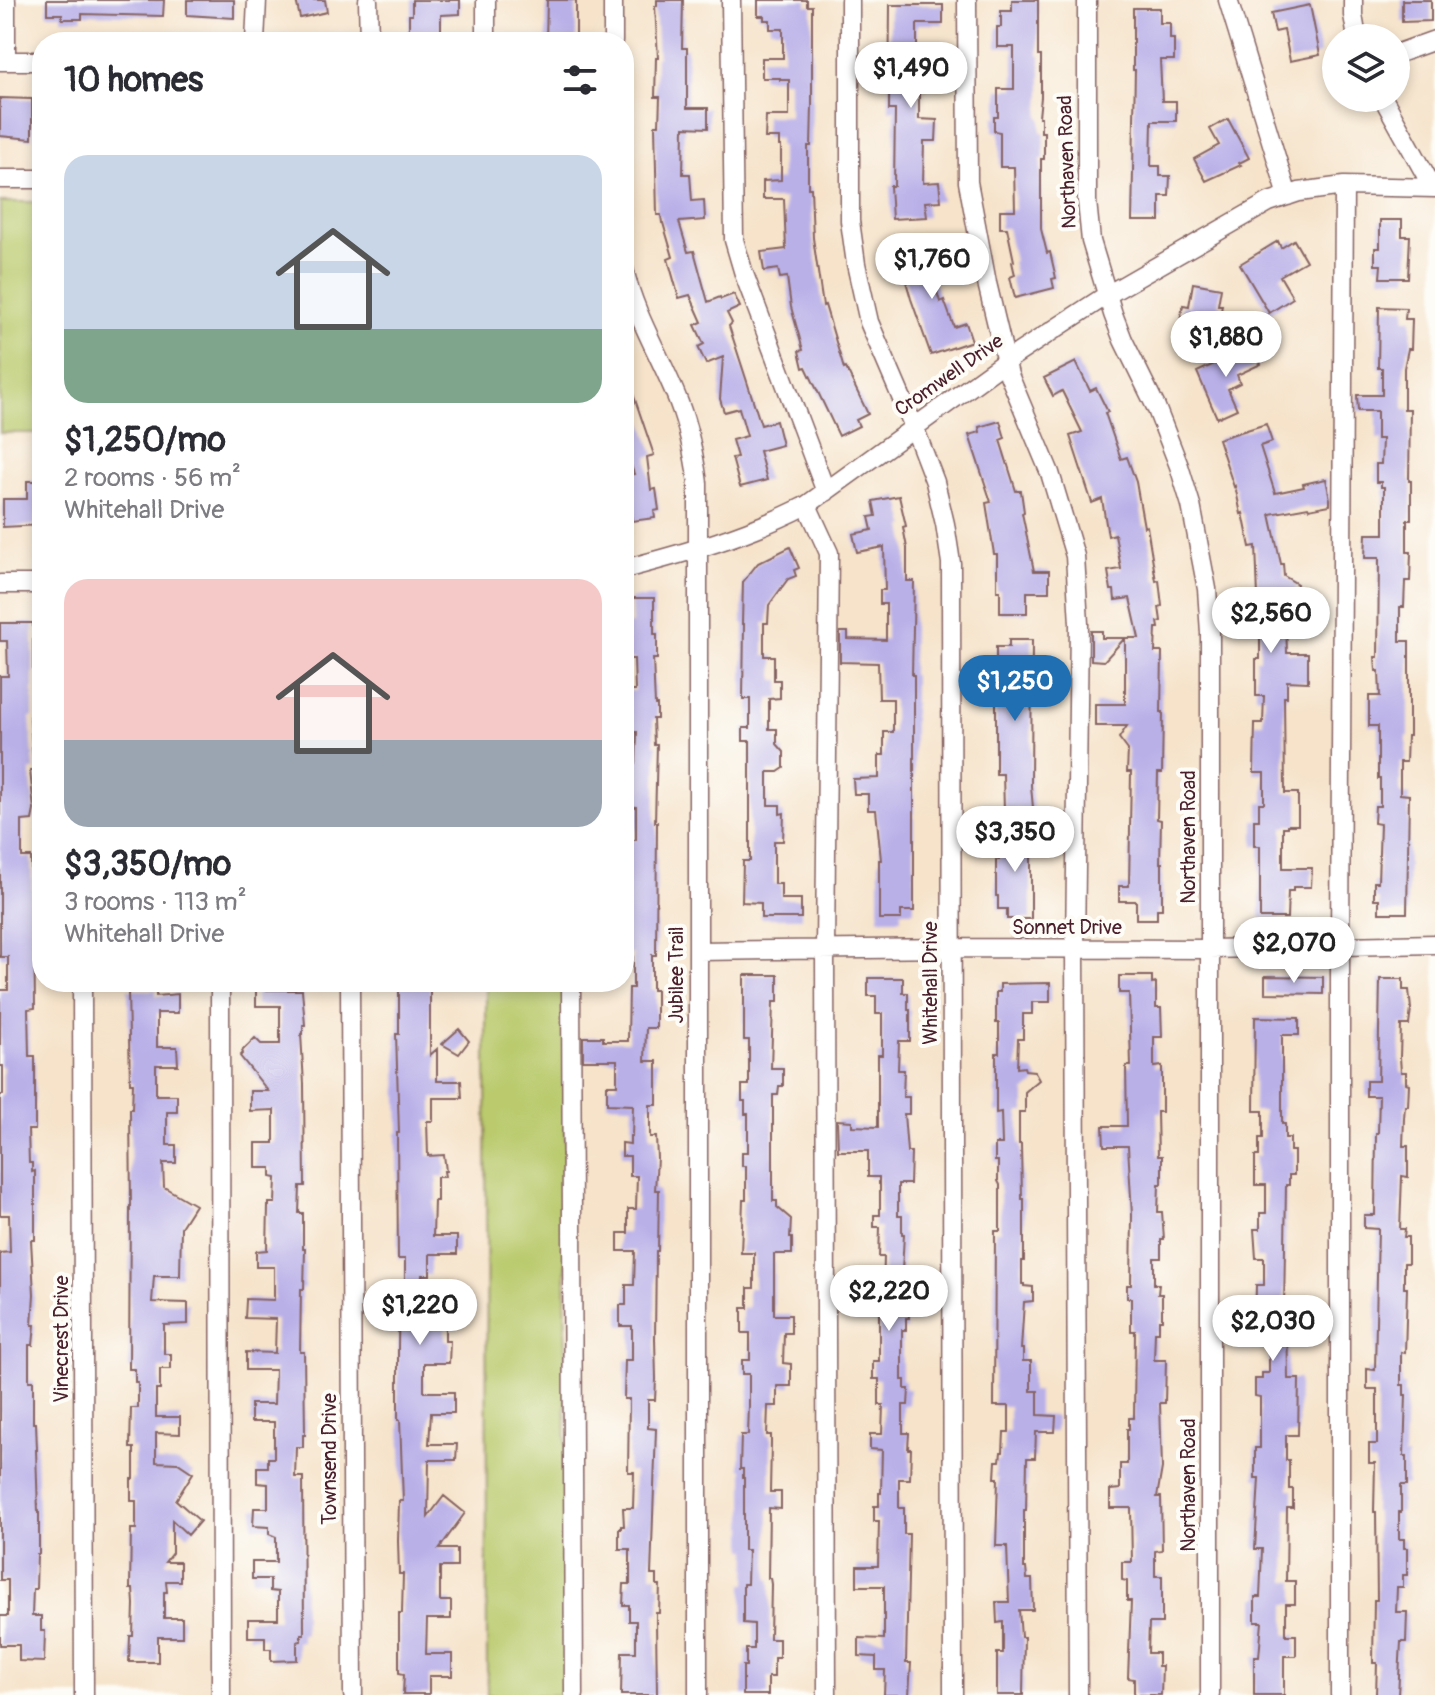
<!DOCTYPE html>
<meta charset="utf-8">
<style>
:root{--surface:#fff;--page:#f2f2f3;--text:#2b2b33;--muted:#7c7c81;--accent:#1f6fb2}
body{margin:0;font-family:Pangolin,sans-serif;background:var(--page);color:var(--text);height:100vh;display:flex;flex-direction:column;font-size:30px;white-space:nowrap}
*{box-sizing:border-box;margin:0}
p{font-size:26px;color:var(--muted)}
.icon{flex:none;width:44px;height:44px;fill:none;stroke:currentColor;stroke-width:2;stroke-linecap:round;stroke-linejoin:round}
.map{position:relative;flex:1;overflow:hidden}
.drawer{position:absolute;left:32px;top:32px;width:602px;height:960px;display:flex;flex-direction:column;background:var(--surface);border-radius:32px;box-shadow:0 4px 12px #0003}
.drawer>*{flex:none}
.fabs{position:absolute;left:1322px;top:24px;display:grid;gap:16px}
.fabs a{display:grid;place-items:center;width:88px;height:88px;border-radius:50%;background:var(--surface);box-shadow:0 4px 12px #0003;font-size:40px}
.price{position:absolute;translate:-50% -68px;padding:0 18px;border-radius:28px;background:#fff;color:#222;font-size:26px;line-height:52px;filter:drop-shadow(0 2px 4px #0008)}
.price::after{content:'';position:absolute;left:50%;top:48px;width:24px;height:18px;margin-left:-12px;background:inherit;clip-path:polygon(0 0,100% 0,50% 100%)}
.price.current{background:var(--accent);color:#fff}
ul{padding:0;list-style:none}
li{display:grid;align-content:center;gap:16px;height:424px;padding:0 32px}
li span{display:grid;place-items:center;height:248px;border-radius:24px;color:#555}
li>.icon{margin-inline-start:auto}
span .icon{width:144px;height:144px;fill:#fffc;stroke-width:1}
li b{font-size:34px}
h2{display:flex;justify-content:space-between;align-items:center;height:96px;padding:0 32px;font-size:34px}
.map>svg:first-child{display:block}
.green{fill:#baca6d;stroke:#82744c;stroke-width:2}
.building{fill:#b9b0e8}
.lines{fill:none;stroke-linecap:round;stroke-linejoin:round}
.minor-casing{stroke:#866463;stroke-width:21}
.minor{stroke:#fff;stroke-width:18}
.labels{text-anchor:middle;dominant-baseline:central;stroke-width:8;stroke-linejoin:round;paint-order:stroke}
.street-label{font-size:20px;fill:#4a1f2b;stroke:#fdfcf7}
</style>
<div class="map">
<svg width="1435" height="1695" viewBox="0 0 1435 1695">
<rect width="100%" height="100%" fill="#fdfcf7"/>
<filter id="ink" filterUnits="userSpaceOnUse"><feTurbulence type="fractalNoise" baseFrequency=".0125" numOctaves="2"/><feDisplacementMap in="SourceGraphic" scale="16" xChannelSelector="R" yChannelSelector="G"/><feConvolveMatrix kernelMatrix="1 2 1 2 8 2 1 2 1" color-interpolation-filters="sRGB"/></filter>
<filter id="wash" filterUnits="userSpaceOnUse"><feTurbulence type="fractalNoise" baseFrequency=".006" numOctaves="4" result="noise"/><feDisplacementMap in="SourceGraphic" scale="32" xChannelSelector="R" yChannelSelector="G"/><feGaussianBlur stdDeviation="1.8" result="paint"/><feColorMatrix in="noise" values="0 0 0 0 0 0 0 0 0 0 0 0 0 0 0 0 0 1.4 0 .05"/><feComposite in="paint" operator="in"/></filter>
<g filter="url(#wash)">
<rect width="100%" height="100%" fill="#f6e3ca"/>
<path class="green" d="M0,202H42V433H0Z
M486,982H565L566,1695H487Z"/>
<g id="blocks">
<path class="building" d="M47,0H164L163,16L82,14V19H62V14H47Z
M187,0H234V18L187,15Z
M296,0H325L327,12L300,18Z
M412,0H460V14L441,15V42H415V36H409V15H412Z
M547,0H576V42H546Z
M657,0H683L682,48H687V108H708V128L684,127L683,174H690L692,201L704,200L705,220L679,222L688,252L694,251L708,302L720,297L721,299L734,294L740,307L727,313L732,323L729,326L761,425L776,421L782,445L759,451L767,480L740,487L732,458L737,457L732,440L747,436L739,408L724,412L720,399L723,357L706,364L698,347L704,344L695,325L702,322L690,295L679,298L668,259L673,257L663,223H662L661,215H657L655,125H659L660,97H655L656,58H658L655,6H657Z
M758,0H807V6H812V105L811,146H808V188H811L813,238L823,306L825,305L844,369L846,368L868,414L856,420L859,426L839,436L806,367L803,368L799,351L803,350L791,307L787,277L780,278L778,269L764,271L761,252L786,249L784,199H763V181L781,180V146H779V138H765L766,116H789V80H780V78H762V58H783V29H770V20H764V16H758Z
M1012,0H1038V56H1041V97L1039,117H1041V132H1044V159H1041V229L1047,253L1050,252L1056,278L1052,279L1054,288L1015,298L1010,277L1015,275L1012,262L1014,261L1007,228H1000V210H1015L1014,167H1000V132L994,131V117H998V89H1014V47H997V27H1001V11H1012Z
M1402,0H1431V21L1402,22Z
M890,5H943V24H917V64H942V84H919V119L937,120L936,141H924L923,183L939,182L941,201L925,202L927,217L892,219L890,186H894L895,110H889Z
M1310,5L1320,55L1290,61L1284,30L1275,32L1271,13Z
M1133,8H1160V23H1170V39H1174V60H1160L1162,101H1176V121H1152L1151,166H1160V176H1170L1169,196H1160V221H1132L1135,70H1133Z
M0,98L32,99V139L0,136Z
M1228,119L1249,158L1239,163L1241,165L1206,181L1194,159L1219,145L1210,129Z
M1380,220H1402V236H1410L1408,278H1380L1381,265H1375V248H1380Z
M1294,240L1306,261L1280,276L1293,298L1269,313L1240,264L1278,241L1281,248Z
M942,244L947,262L930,267L940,302L944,300L954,327L966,323L972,341L931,355L911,299L899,257Z
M1193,283L1221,288L1218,305H1222L1215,350L1176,343L1183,305L1189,306Z
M1379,307L1406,308L1405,319H1412L1411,349H1408L1404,368V409H1410L1409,481H1411V520H1407V552H1411L1410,581H1405L1404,607H1400V641H1409V736H1407L1406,762H1400V794L1409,795L1407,913H1379V899H1374V882H1378L1380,824L1374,823L1375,806H1380V779H1378V726H1369V696H1380L1379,671H1376L1375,657H1378L1379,558H1365L1366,534H1384V487H1381V482H1376V464H1381L1382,439H1377V411H1358L1357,395H1382V368H1378Z
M1253,346L1261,364L1237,375L1240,383L1228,389L1237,409L1217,418L1197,372Z
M1076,362L1090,391L1096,388L1108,412L1105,413L1121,459L1127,457L1136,482L1144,527L1147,526L1156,581L1159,580L1162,606L1159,607L1161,621L1158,622L1159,628H1156L1155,652H1162L1161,712H1163L1162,773H1158L1157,819L1161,820L1160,863H1162V909H1157V919H1136V901H1119V886H1129L1131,772H1127L1128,750L1119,738L1127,726H1095V704H1125V638H1139L1130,598L1115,600L1114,590H1111L1108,571L1121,569L1115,534L1108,536L1102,499L1092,503L1070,436L1082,432L1062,391L1053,396L1044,378Z
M626,373L654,455L647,457L651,490L656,489L659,510L654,511L655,518L632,521L628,495H624V476L634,474L624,445V374Z
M1000,421L1005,438L1000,440L1016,491H1021L1024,512L1022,513L1034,571H1049V592H1027V613H1000V591H997V554H994L986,503L991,502L969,435L980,432L979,427Z
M1266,424L1272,442L1260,446L1275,493L1304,487L1303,484L1326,479L1330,499V505L1309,509L1308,507L1270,514L1281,564H1283L1284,576L1297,584L1293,596H1285L1287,653H1308V682L1287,681V697H1284L1285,793H1298V825H1287V827H1283V868H1312L1311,887H1293V891H1288L1287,918H1260V846H1254V820H1259V803H1264V773H1254L1255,723H1263L1264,696H1256V659H1260V624L1255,625L1254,597H1258L1256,546L1250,547L1243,513L1241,514L1235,486L1234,487L1218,439Z
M27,481H42V525L3,527V499H27Z
M899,496L906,526L903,527L907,548V581H914L912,675H914V911H901V919H879V860H881L876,810H868V794H854L853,779L879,778V755H884V732H893V699H879L878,663L840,662V632H848V639L886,640V604H880V590H885L884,547L857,552L853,534L872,530L869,517L876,516L873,501Z
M790,547L799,568L794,570L796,576L788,579L769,605L768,623H764V656H774V680H780V698L769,699V729H777V744L784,752V768L778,772H768V805H780V814L784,813L783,841H774V884H781V899H801V918H761V903L742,902L743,861H750V741H743V728H750V699H743L744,624H742L743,582L758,563Z
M631,598H654V634H657V659H653L655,705H657V719H653L654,745H657L655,822H657L656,955H652V990H656V1028H646L645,1061H657V1105H650V1137H656L657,1158L655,1190H659L658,1251H656L655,1339L656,1379L655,1400H648V1428L656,1429L651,1575H657V1585H660L659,1613H656V1621L657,1695H621L622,1652H636V1621H629V1605H623L624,1584H630V1549H619V1529H621V1526H624L623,1508H633L634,1472H628L629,1399H624L625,1360H632V1326H620V1305H626V1285H634L635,1251H618V1233H628V1209H636L637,1176H630V1156H622V1143L630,1144V1136H632L633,1105L607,1104V1085H617V1060H583V1037H603V1041H628L629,988H633V954H624V864H626V840H636V807L624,806V788H627L628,763H636L637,732H624V691H635L634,659H624V640L625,624H632Z
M0,623H33V717H30L34,770H30L34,810L32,820L22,821V857H31L32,903H36V921H34L35,1008L28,1009L29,1056H35V1130H28L29,1163H32V1172L35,1171V1240H31L34,1294L32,1325H35L33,1345H29V1381H33V1423H36L37,1450H36L38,1513H39V1554H37L36,1589H33L32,1616H41V1631H45L44,1662L19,1661V1645H0V1616H8V1580H0V1253L10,1252L9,1215H0V1095H3V1066H0V990H8V957H0V676H8L7,641H0Z
M1091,631H1102V638H1125L1104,661L1091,660Z
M1009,640H1032L1031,786L1033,808L1004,810L1003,774H996V647H1009Z
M999,832H1037V847H1031V919H1007V909H998V896H996V860H999Z
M744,975H778V1002H773L771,1068H783V1086H779L778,1095H773V1201H777V1207L791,1219L790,1238H792V1254H774V1315H791V1333H784L783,1363L791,1364V1386H777V1406H768L767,1435H771V1444L770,1492H781V1509L769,1508L768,1578H770L771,1584L770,1639H779V1658H774V1677H768V1695H743V1666H746V1649H754V1624L743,1623V1584H747L748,1550H744V1478H743V1469H740L741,1435H748L749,1406V1374H742V1360H750V1333H742V1308H748V1288H754V1253H741L743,1200H746V1166H742V1152H748V1114H745V1101H742V1085H749V1040H744Z
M1119,976H1152V984L1156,983V1008H1161L1162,1037H1154V1067L1162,1066V1112H1157L1158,1156H1162V1184H1159L1158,1212H1162L1164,1239H1161V1258H1154V1284H1159L1158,1294H1162V1320H1159V1332H1155L1154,1360H1166L1165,1403H1160L1162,1468L1157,1497H1161L1162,1550L1155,1551V1576H1162V1623H1149L1148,1653H1158V1666H1162L1161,1695H1134V1679L1128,1678L1131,1601H1127V1581L1122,1580V1562H1132L1131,1508H1110V1490L1120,1489V1464H1127V1429H1129V1418H1134L1135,1331H1131V1298H1127V1285H1131L1132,1215L1128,1146H1104L1103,1126H1127L1126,1066H1131L1129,993H1119Z
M1265,976L1323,977V994L1265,993Z
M868,978H903V993H908V1010H910V1041H899L898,1070H904L903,1097H909V1114H904L907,1152H911L910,1184H898V1216H902V1234H904L901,1289L907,1290L909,1318H906V1330H902V1380H905V1389H909L908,1405H903V1433H909L908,1449H911L910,1479H899V1508H904V1534H909L906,1663H911L909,1695H884L885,1670H876V1657L859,1656V1638L884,1639V1586H857V1566H878L879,1521H874V1506H879V1493H881L882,1450L870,1449V1434H882L883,1405H879V1379H873V1361H879V1290H883L884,1257H879L880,1227H874V1215H880V1184H879V1177H868V1151H838L837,1120L852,1121V1126L878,1127V1055H882V1014H876V996H868Z
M1380,979H1403V990H1409L1411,1009L1409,1025H1401L1400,1057L1401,1072H1406V1083L1409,1084L1408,1106H1405L1404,1118L1403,1146H1408V1177L1402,1176L1400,1229H1405L1404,1237H1408V1263H1404V1288H1407L1405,1353L1401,1352V1385H1404V1395H1406L1404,1456H1407V1485H1401V1512H1399V1539H1404V1548H1407V1575H1403V1587H1397L1396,1612H1407L1406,1642H1401L1398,1695H1376L1377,1663H1373L1374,1600H1377L1376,1512H1374L1375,1463H1369V1444H1377V1389H1367V1369L1375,1370L1378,1229L1364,1228V1215H1375L1376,1133H1378L1379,1096H1366V1081H1378Z
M1050,983V1002H1032V1014H1023V1039H1018L1017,1068L1024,1067L1025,1070L1034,1071L1039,1080L1025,1092V1112H1019V1144H1021L1022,1199H1024V1261H1022V1284H1024V1286L1033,1287V1301L1024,1302L1021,1349H1023V1361H1031V1391H1038V1415L1056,1416L1055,1432H1036L1035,1458H1027L1026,1510H1024V1568H1026L1027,1579H1032L1033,1610H1019L1021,1637H1024L1023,1695H997V1653H1003V1622L997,1623L996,1602H1009L1007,1546H996L998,1478H995L996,1461H1000L1001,1452H1003L1004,1432H1009V1406H994L995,1231H1000V1185L998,1181V1161H995V1144H1002L1001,1112L996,1113V1053H999V1023H996V992H1000V984Z
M399,985H430V1055L437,1049V1081H461L462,1098H433V1121H427L428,1156L444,1155L446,1171H444L445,1177H437V1201H434L433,1236H457V1254H430V1275H422L421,1300H445V1341H450L449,1363H424V1392H454V1413H431L429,1444H457L456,1460H429L428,1517L444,1496L465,1513L439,1549H457V1567H440V1601H451V1619H427L426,1654H452V1676H429V1694H403L404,1674L399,1673V1613H402L403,1574H399L398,1541L399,1501H403L400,1420H398V1346L399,1290H405V1259H398L397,1133H399L396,1034H399Z
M128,990H156V996L178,994V1013H157V1047H177L178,1065H156V1095H177V1112H167V1145H176V1163H163L164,1187L195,1205L181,1227L180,1276H154L152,1302L188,1303V1324L164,1325V1354H171V1369H160V1390H156V1417H180V1434L156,1433V1462L178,1463L193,1473L176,1500L200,1521L188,1535L172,1520V1553L165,1562H180V1581H166L167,1592H164V1618H182V1637H158V1662H129L130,1636H133L134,1604L133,1589H130L131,1529H136V1501H131V1479H134V1448H130L131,1408H138V1382H135V1369H129L130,1206H131L130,1109H132L133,1083H130Z
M256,990H302L305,1025H303V1034H301L304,1084L305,1186H300L299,1213H303V1249H305L304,1289H301L300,1352H304L305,1435H303V1447H296L295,1477H303L304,1634H301V1641L297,1642V1660L271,1661V1649H265V1637H248V1619H278V1592L270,1591V1579H252V1562H276V1537L269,1534V1527L253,1526L254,1508H268V1484L257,1483V1467H268V1458H274V1422H251V1404H274L275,1370H246V1352L275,1353L276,1319L245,1318L246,1301V1299L274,1300V1267H256V1251L267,1250L268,1206H269V1203H275L276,1178L271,1177V1168H256V1143H274V1110L250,1111V1091H268L240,1056L243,1053L242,1051L255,1038L261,1044H280V1006H256Z
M1255,1017L1299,1018V1035H1282V1124H1285V1138H1290V1151H1294V1175H1289V1185H1286L1284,1309H1287L1288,1379H1299L1298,1435H1286V1460H1289V1489H1293V1508H1287L1286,1581H1295V1604H1286V1635H1296V1656H1284V1695H1254V1657H1259L1262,1622H1255V1597H1260L1262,1549H1255L1259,1478H1255V1448H1260V1397L1255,1396V1379H1262V1373H1269V1331H1255L1256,1285H1264V1258H1256L1254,1229H1260V1213H1266V1185H1255V1156H1259V1138H1263V1111H1254Z
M459,1029L469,1041L459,1054L442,1044Z"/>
</g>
</g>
<g filter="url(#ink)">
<use href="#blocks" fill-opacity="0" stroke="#866463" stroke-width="2"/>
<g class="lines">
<defs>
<path id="minor" d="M368,0L369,42
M486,0V42
M613,0V42
M731,0L734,240L744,274L826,492
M850,0V221L856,264L869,322L914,427L935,482L945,524L951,563L953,1695
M967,0L968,182L987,283L1009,375L1050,473L1075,556L1079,624L1075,949L1078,1695
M1087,0V201L1091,241L1113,314L1123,340L1156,407L1179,466L1191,505L1207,589L1210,633V1695
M1228,0L1288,196
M1353,0V15L1357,38
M255,42L257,0
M1396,54L1435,40
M0,61H42
M6,61V0
M1383,98L1433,188
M0,179H42
M624,269C635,317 662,358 679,403C689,429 694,455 698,483V1695
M807,505L829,553L825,950L827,1695
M624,569C686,553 749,535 807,505L1006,361L1107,295L1269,202L1299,192L1344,186L1435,188
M0,584H42
M698,951L952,948L1210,949L1435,944
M82,982L84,1695
M220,982L221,1695
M350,982L353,1695
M571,982L574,1695
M1340,1695V948L1344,186"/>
</defs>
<use href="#minor" class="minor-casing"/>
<use href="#minor" class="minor"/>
</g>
</g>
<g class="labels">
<g class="street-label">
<text transform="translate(1067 162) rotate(-92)">Northaven Road</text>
<text transform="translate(949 375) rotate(-35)">Cromwell Drive</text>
<text transform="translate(1188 837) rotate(-90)">Northaven Road</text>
<text x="1067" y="927">Sonnet Drive</text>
<text transform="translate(676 975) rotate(-90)">Jubilee Trail</text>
<text transform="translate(930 983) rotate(-90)">Whitehall Drive</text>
<text transform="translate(61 1339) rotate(-90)">Vinecrest Drive</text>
<text transform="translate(329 1459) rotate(-90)">Townsend Drive</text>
<text transform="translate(1188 1485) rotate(-90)">Northaven Road</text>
</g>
</g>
</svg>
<div class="fabs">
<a><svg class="icon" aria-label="layers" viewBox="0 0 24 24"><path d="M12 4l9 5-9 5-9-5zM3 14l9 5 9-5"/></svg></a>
</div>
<b class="price" style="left:911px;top:110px">$1,490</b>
<b class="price" style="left:932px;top:301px">$1,760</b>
<b class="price" style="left:1226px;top:379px">$1,880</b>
<b class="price" style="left:1271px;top:655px">$2,560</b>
<b class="price current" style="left:1015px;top:723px">$1,250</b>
<b class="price" style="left:1015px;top:874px">$3,350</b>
<b class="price" style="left:1294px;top:985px">$2,070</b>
<b class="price" style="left:889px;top:1333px">$2,220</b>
<b class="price" style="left:420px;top:1347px">$1,220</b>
<b class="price" style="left:1273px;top:1363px">$2,030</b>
<section class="drawer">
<h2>10 homes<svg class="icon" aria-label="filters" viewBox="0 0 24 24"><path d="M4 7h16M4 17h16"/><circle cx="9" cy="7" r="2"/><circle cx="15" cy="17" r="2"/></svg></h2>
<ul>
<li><span style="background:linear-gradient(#c9d6e8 70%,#7fa58c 0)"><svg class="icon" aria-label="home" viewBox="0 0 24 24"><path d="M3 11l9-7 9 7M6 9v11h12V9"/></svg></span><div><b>$1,250/mo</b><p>2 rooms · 56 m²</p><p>Whitehall Drive</p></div></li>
<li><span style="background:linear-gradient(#f6c9c9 65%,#9aa5b1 0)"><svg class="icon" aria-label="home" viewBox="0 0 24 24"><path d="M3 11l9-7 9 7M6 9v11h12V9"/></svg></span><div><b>$3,350/mo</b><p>3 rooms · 113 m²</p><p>Whitehall Drive</p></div></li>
</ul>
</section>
</div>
